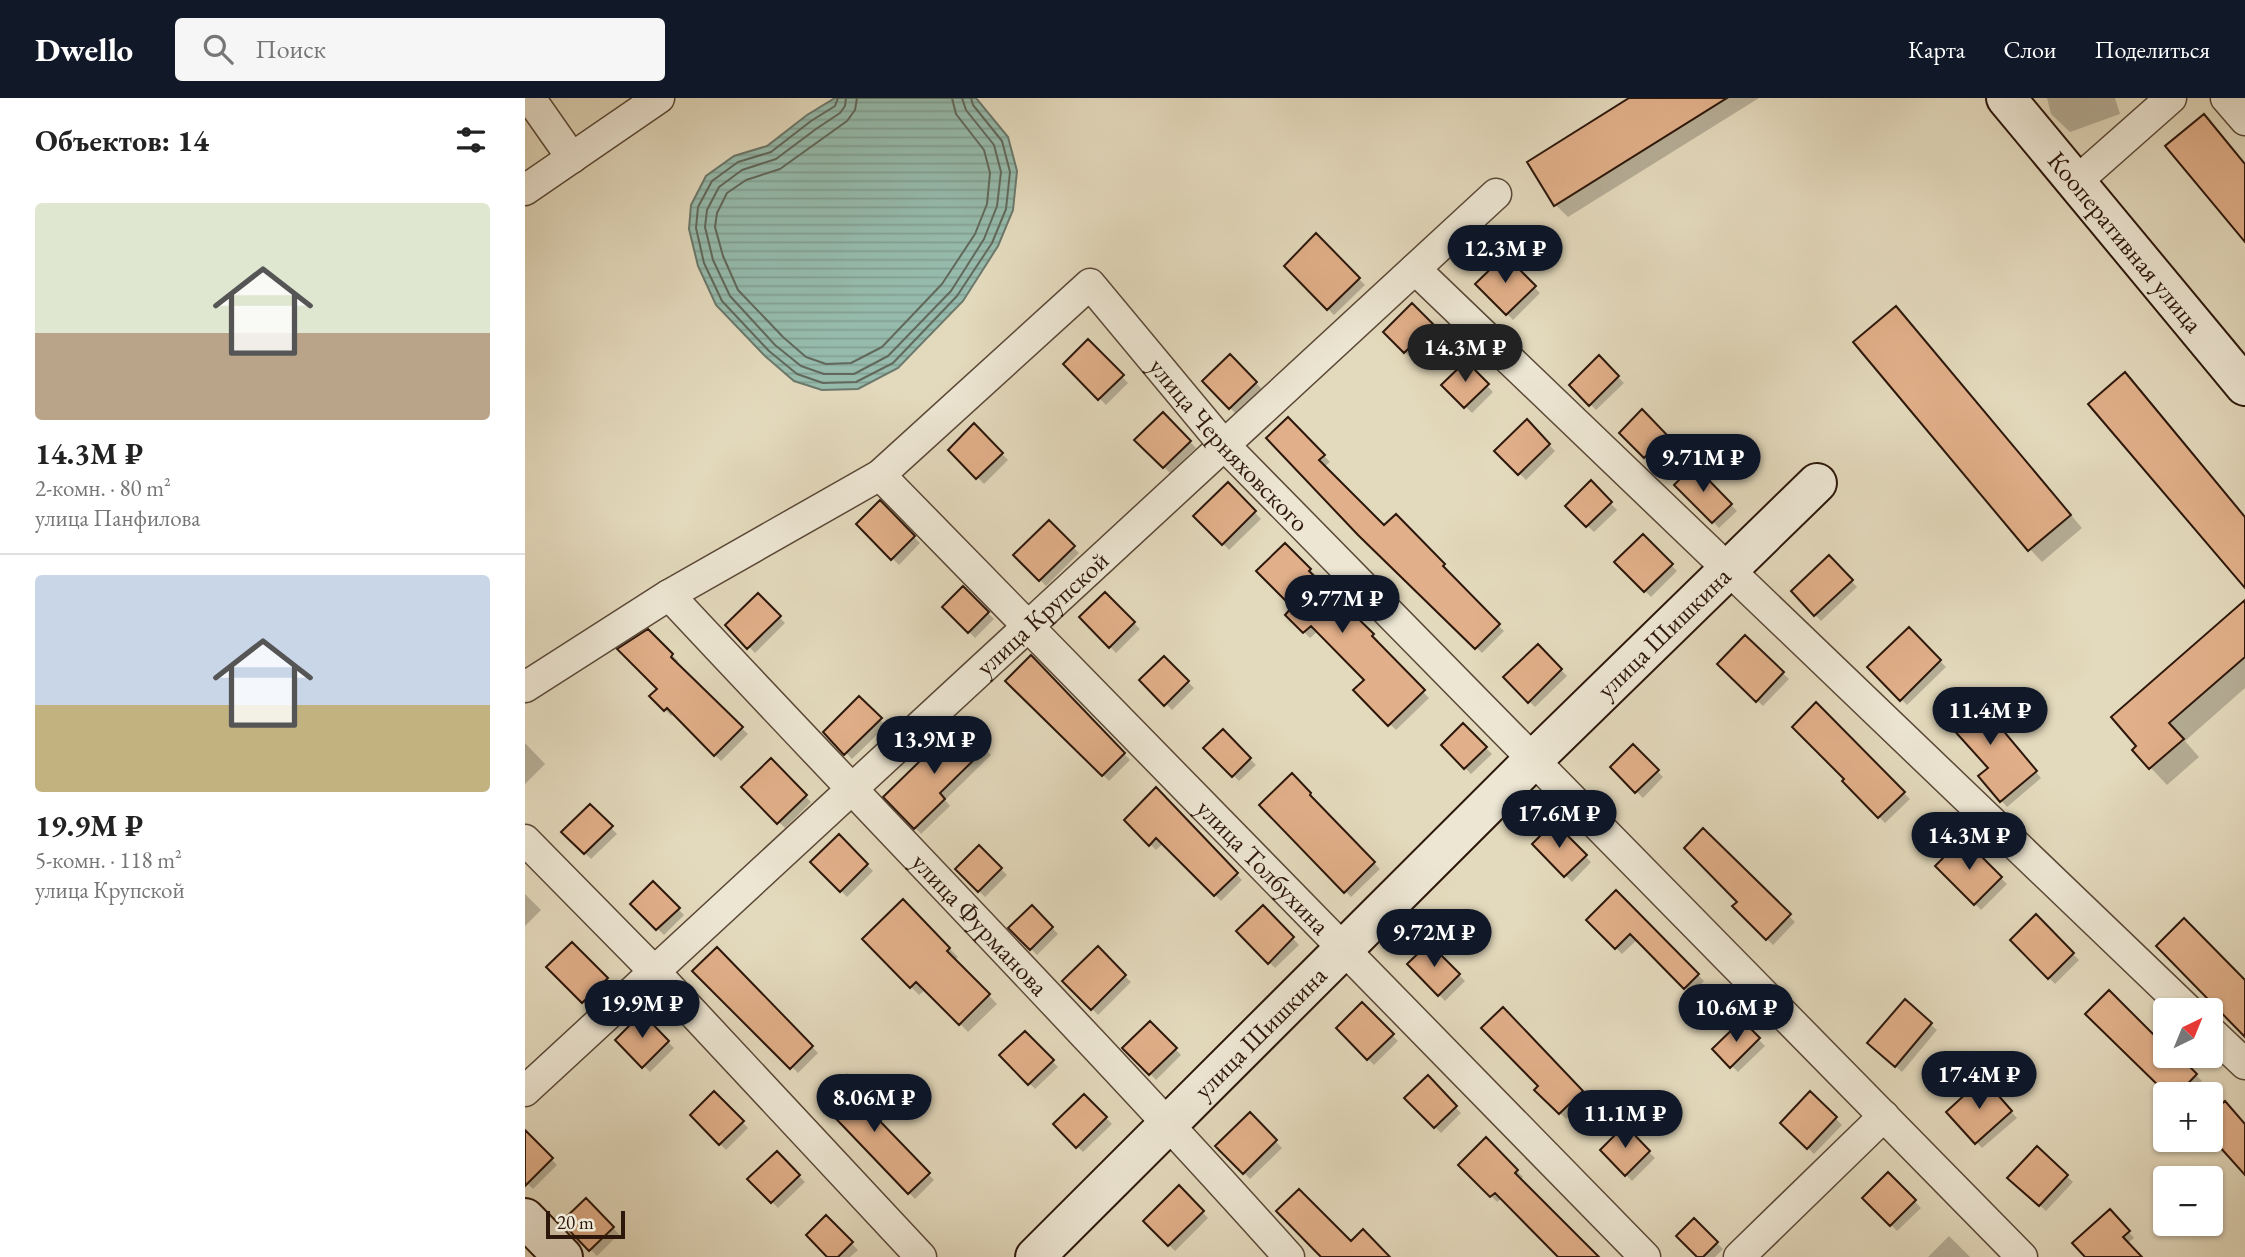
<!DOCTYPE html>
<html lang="ru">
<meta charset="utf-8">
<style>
:root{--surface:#fff;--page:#f6f6f6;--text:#222;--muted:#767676;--line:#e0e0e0;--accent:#111827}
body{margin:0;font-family:"EB Garamond",serif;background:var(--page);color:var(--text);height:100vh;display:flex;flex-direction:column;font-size:26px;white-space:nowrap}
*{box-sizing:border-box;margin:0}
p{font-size:23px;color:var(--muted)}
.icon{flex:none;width:38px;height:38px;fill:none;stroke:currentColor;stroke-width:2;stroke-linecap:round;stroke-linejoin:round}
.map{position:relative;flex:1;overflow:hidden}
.details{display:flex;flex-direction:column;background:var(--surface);width:525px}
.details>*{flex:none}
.needle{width:46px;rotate:43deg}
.tools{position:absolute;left:1628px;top:900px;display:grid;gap:14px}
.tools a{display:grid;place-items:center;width:70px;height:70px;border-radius:7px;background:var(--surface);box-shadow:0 2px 5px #0004;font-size:35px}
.scale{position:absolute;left:21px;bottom:18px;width:79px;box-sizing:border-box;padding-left:7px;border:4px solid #2d170b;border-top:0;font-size:19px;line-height:24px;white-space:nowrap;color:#2d170b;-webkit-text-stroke:5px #ede6d3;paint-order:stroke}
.price{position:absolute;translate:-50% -60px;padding:0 16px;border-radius:24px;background:var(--accent);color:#fff;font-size:23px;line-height:46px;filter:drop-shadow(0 2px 4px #0008)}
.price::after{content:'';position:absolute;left:50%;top:42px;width:21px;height:16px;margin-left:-10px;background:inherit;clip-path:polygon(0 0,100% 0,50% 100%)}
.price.current{background:#222;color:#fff}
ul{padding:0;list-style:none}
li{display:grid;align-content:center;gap:14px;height:371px;padding:0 35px}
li+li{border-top:2px solid var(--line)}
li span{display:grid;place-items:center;height:217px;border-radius:7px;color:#555}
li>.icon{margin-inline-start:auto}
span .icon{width:126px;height:126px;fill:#fffc;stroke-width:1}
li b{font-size:30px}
h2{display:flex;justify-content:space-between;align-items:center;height:84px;padding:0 35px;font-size:30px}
header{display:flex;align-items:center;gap:42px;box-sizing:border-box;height:98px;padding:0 35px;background:var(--accent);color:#fff}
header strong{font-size:33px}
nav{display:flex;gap:38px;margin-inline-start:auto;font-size:24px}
.search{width:490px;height:63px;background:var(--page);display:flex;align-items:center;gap:18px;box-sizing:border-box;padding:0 24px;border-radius:7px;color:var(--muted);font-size:26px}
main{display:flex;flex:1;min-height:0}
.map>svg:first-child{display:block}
.water{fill:url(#water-rules);stroke:#6c796c;stroke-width:2}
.shadow{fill:#0003}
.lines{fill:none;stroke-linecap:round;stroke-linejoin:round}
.shore{stroke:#62695c;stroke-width:2}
.building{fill:#e1af89;stroke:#2d170b;stroke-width:2}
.street-casing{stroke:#5a4837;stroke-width:33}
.secondary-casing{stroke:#2d170b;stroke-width:42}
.street{stroke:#ede6d3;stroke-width:30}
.secondary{stroke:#ede6d3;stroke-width:38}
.labels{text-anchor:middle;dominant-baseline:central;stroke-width:5;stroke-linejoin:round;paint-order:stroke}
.street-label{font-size:26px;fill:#2d170b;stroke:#ede6d3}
</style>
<header>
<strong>Dwello</strong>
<div class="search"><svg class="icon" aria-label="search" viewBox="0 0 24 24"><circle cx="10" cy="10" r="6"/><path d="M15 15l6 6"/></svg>Поиск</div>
<nav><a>Карта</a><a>Слои</a><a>Поделиться</a></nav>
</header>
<main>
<section class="details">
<h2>Объектов: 14<svg class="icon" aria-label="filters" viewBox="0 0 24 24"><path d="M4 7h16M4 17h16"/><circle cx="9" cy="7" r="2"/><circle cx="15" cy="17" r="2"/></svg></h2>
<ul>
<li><span style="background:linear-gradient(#dfe7d0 60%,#b9a48a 0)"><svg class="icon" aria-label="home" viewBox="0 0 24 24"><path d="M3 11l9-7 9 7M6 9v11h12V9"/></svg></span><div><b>14.3M ₽</b><p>2-комн. · 80 m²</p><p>улица Панфилова</p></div></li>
<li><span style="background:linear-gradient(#c9d6e8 60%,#c2b280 0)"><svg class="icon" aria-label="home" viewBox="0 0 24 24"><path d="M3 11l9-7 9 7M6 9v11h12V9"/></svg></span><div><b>19.9M ₽</b><p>5-комн. · 118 m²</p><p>улица Крупской</p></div></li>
</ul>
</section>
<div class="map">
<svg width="1720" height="1159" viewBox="0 0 1720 1159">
<defs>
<pattern id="water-rules" width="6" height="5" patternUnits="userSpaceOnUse" patternTransform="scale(1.75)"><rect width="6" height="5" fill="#96bbac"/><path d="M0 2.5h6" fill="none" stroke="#82a093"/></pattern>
</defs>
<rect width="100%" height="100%" fill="#e3d9bc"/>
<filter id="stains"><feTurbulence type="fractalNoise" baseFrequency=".00286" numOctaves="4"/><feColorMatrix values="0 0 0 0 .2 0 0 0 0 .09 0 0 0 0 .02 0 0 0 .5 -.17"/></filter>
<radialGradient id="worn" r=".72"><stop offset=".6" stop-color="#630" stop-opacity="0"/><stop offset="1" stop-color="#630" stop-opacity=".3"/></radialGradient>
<path class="water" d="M310,0H451L483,39L492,73L488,112L473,148L438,203L373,270L333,291L297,292L269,283L240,258L191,207L173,168L164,131L166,107L181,78L209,58L242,48L282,17Z"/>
<path class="shadow" d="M1108,0H1234L1043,119L1031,107Z
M1522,0H1590L1595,16L1545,34L1526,16Z
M791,138L840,187L809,217L761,168Z
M980,160L1015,195L988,222L953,186Z
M887,207L913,233L886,260L860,234Z
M1371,210L1557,430L1517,464L1505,451Z
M563,244L603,285L581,307L541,266Z
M704,258L737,291L711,316L679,283Z
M1074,260L1099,285L1071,312L1046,287Z
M941,266L968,294L947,315L919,287Z
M1600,276L1617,293L1720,418V487Z
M1117,314L1147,344L1126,365L1096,335Z
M638,316L671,350L645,375L612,342Z
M763,321L805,364L799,369L859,430L871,419L925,474L922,476L979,533L957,555L743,340Z
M1002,324L1030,353L1001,382L972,353Z
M449,328L483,362L459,386L425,352Z
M1169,370L1212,413L1194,430L1152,387Z
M1066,385L1092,412L1069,434L1042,408Z
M703,387L736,421L704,452L671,418Z
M355,405L395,445L374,467L333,426Z
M524,424L554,455L521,488L491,457Z
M1118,438L1152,473L1126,499L1091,464Z
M760,447L791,478L789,480L854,543L851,546L904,600L871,632L831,592L841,582L793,533L785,540L762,517L770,509Z
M1304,459L1332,489L1296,523L1268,493Z
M438,490L469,521L450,540L420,509Z
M580,496L615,531L591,555L556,519Z
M233,497L260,525L230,555L203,527Z
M1720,504V590L1660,643L1674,659L1642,687L1609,652Z
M1384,532L1421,569L1382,607L1345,569Z
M123,533L153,563L150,566L223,636L196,663L149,615L146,618L127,598L134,591Z
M1220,539L1264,581L1238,608L1194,566Z
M1013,548L1042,578L1010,609L980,579Z
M506,559L605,662L584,683L523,622Z
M639,560L669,590L647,612L617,582Z
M334,600L361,628L327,661L300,634Z
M1451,602L1516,680L1482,709L1455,679L1466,670Z
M1291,607L1385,701L1360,725L1319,683L1321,681Z
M435,626L466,657L420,702L425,708L396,736L361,699Z
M938,628L967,656L946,676L918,647Z
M697,633L731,667L714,683L681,650Z
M0,645L20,666L0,686Z
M1108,648L1138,679L1118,700L1087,669Z
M245,662L286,704L260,730L218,689Z
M767,678L791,702L789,704L855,771L826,799L737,707Z
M631,692L717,782L696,803L639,745L631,752L601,722Z
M65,708L92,736L66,761L39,734Z
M1029,727L1066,764L1047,784L1010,746Z
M1178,733L1270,824L1248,847L1209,808L1214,804Z
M314,738L348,773L322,799L288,764Z
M1438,743L1482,786L1456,812L1413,768Z
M454,749L482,777L460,799L432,771Z
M128,785L159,817L139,837L107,806Z
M1091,794L1179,883L1167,896L1113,841L1097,856L1063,822Z
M0,796L16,812L0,828Z
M378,804L433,859L430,862L472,906L443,934L401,891L394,897L339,841Z
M507,809L533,836L512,857L485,830Z
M738,809L774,847L750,870L713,833Z
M1511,819L1554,862L1530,886L1488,842Z
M47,846L84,883L60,906L24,869Z
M904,847L940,883L920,903L885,866Z
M192,851L293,955L273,975L207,908Z
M573,851L606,884L573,917L540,883Z
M1380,904L1412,932L1377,974L1350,951Z
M837,907L873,943L849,967L813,930Z
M978,911L1062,1000L1041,1021L1012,992L1016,988Z
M117,918L149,950L125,974L92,942Z
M625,925L656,957L631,982L600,950Z
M1217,925L1240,948L1213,974L1190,951Z
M500,935L533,969L510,991L477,957Z
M1638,945L1640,957H1651L1677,983L1664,996H1644L1636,947Z
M322,980L359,1018L353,1023L409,1082L390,1101L297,1004Z
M902,980L936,1015L916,1035L882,1000Z
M1458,983L1492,1020L1457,1050L1424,1014Z
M189,995L223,1030L201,1052L167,1017Z
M1285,995L1317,1027L1289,1056L1257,1025Z
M559,998L587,1026L558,1054L530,1026Z
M725,1017L757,1050L725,1081L693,1048Z
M1100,1030L1130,1060L1107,1083L1077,1052Z
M1,1036L32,1067L8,1091L0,1083Z
M961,1042L998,1079L995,1082L1060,1148L1062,1146L1075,1159H1036L977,1100L972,1104L936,1067Z
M1512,1050L1548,1084L1521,1113L1491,1086Z
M251,1055L280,1084L253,1110L225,1081Z
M1363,1076L1396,1110L1372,1133L1340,1100Z
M654,1090L683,1120L650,1153L620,1123Z
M61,1103L94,1136L72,1158L39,1124Z
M301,1119L333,1152L325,1159H305Z
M1591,1120L1609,1140L1602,1146L1615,1159H1563Z
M1169,1122L1198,1151L1190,1159H1174Z
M1424,1138L1445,1159H1403Z"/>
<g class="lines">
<path class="shore" d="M313,0L310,8L286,23L246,54L213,64L187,83L173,109L171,130L179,165L197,203L244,253L272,276L298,285L331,284L368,265L432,198L467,145L481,111L485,74L477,43L448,7L446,0
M321,0L320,8L315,15L291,31L251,61L217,72L194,89L182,112L180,129L188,162L205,198L250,247L276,268L299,276H329L363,258L426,193L459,141L472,108L476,74L469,47L441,12L437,0
M332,0L330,12L322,23L255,71L221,82L202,95L192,115L190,129L198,158L213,192L258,239L281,259L301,266L326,265L357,249L417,186L450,136L462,106L465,75L459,52L431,16L427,0"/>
</g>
<path class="building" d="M1104,0H1202L1029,108L1002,64Z
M1679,16L1720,66V144L1640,48Z
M791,135L835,180L802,212L759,168Z
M980,157L1011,188L981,217L950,186Z
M887,205L908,226L879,255L858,234Z
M1371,208L1546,417L1503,453L1328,244Z
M563,241L599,277L573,302L538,266Z
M705,256L732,284L704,311L677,283Z
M1074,257L1094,278L1064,308L1044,287Z
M941,263L964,286L939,310L916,287Z
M1600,274L1720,419V490L1563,306Z
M1117,311L1142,337L1119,360L1094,335Z
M638,314L666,343L638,370L609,342Z
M763,319L800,357L794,362L859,427L871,416L920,466L918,468L975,526L950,551L833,437L741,340Z
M1002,321L1025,346L993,377L969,353Z
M449,325L478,355L451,381L423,352Z
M1169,367L1207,406L1187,425L1149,387Z
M1066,382L1087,404L1061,429L1040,408Z
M703,384L731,413L697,447L668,418Z
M355,402L390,438L366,462L331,426Z
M524,422L550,448L514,483L488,457Z
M1118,436L1148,466L1119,494L1089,464Z
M760,445L786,471L784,473L849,536L847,538L900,592L863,628L828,592L839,582L786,528L778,535L760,517L767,509L731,473Z
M1304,457L1328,482L1289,518L1266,493Z
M438,488L464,514L443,535L417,509Z
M580,494L610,524L584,550L554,519Z
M233,495L256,518L222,551L200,527Z
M1720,502V559L1644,625L1659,641L1624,671L1607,652L1611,648L1586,619Z
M1384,529L1416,562L1375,603L1342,569Z
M123,531L148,556L146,559L218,629L189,658L142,610L139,613L124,598L132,591L92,551Z
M1220,537L1259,574L1231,604L1192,566Z
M1013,546L1037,571L1003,605L978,579Z
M506,557L600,655L577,678L480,583Z
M639,558L664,583L639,608L614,582Z
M1445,593L1512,673L1475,704L1453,678L1463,670L1417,619Z
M334,598L357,620L319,657L298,634Z
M1291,604L1380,694L1353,720L1317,683L1319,681L1267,629Z
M435,624L461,650L415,695L420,701L389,731L358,699Z
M938,625L962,649L939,671L916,647Z
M698,631L726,660L707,679L678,650Z
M1108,646L1134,672L1110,695L1085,669Z
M246,660L282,697L252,726L216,689Z
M767,675L786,695L785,697L850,764L819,795L734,707Z
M631,689L713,775L689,798L631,740L624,748L599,722Z
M65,706L88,728L59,756L36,734Z
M1029,724L1062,757L1039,779L1007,746Z
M1178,730L1266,816L1241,842L1207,808L1212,804L1159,750Z
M314,736L343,766L315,794L285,764Z
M1438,740L1477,779L1449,807L1410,768Z
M454,747L477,770L453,794L430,771Z
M128,783L155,810L131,832L105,806Z
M1091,792L1174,876L1159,891L1105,836L1090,851L1061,822Z
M378,801L425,850L422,853L465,896L434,927L391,884L385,890L337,841Z
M507,807L528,829L505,852L483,830Z
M738,807L769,839L743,866L711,833Z
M1511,816L1549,855L1523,881L1485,842Z
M1659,820L1720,882V939L1631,848Z
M47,844L83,880L57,905L21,869Z
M904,845L935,876L913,898L882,866Z
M573,848L601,877L566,912L537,883Z
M192,849L288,948L265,971L167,873Z
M1584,892L1640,948V957H1653L1672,976L1653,996H1642L1560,916Z
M1380,901L1407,925L1370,969L1342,945Z
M837,904L869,936L842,962L811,930Z
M978,909L1058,993L1034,1016L1009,992L1013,988L956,930Z
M117,915L144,943L117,970L90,942Z
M1217,922L1235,940L1205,970L1187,951Z
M625,923L652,950L624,977L597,950Z
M500,933L529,962L503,987L474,957Z
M322,977L354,1010L348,1016L405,1075L383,1096L295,1004Z
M903,977L932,1008L909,1030L879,1000Z
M1458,980L1487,1013L1450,1046L1421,1014Z
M189,993L219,1023L194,1047L165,1017Z
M1285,993L1312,1019L1282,1051L1255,1025Z
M559,996L582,1019L551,1050L528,1026Z
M1700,1003L1720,1026V1077L1685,1038V1016Z
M725,1014L752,1042L718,1076L690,1048Z
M1100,1027L1125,1053L1100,1078L1075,1052Z
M0,1032L28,1060L0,1088Z
M961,1039L993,1072L990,1075L1074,1159H1033L970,1095L965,1099L933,1067Z
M1512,1048L1543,1077L1514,1108L1482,1080Z
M252,1053L275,1077L246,1105L222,1081Z
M1363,1074L1391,1102L1365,1128L1337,1100Z
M654,1087L679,1113L643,1148L618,1123Z
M774,1091L826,1143L838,1131L865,1159H796L751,1113Z
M61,1100L89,1129L64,1153L36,1124Z
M1585,1111L1605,1133L1598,1139L1617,1159H1560L1547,1145Z
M301,1117L328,1144L313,1159H302L281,1137Z
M1169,1120L1193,1144L1178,1159H1172L1151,1138Z"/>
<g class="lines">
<defs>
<g id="street">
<path d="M5,0L47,60"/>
<path d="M1701,0L1720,22"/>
<path d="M1551,84L1646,0"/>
<path d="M0,92L134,0"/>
<path d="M890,171L1663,912"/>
<path id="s1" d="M355,377L1120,1159"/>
<path id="s2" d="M144,497C350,718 562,934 764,1159"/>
<path id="s3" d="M0,589L144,497L355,377L565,186L699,347L1497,1159"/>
<path d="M0,742L129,873L396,1159"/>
<path d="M1685,933L1720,966"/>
<path id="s4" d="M0,993L971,96"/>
<path d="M1214,1159L1359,1018"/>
</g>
<g id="secondary">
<path id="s5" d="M1481,0L1720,288"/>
<path d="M0,1120L38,1159"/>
<path id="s6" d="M510,1159L1008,662L1292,385"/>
</g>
</defs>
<use href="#street" class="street-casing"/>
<use href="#secondary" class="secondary-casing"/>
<use href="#street" class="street"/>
<use href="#secondary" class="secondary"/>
</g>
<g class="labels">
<g class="street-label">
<text stroke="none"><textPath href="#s5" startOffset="187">Кооперативная улица</textPath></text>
<text stroke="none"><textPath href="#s3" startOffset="910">улица Черняховского</textPath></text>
<text stroke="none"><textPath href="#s4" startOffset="704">улица Крупской</textPath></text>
<text stroke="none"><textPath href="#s6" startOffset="886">улица Шишкина</textPath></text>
<text stroke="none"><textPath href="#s1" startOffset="548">улица Толбухина</textPath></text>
<text stroke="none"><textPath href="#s2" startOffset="453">улица Фурманова</textPath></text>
<text stroke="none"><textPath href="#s6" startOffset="318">улица Шишкина</textPath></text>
</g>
</g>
<rect width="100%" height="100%" filter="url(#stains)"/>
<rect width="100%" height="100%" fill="url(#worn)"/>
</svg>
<div class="tools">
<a><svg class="needle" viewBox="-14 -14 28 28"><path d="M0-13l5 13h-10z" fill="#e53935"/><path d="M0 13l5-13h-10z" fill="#767676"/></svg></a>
<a>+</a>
<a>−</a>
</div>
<div class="scale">20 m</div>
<b class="price" style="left:980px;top:187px">12.3M ₽</b>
<b class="price current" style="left:940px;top:286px">14.3M ₽</b>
<b class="price" style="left:1178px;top:396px">9.71M ₽</b>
<b class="price" style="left:817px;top:537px">9.77M ₽</b>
<b class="price" style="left:1465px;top:649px">11.4M ₽</b>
<b class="price" style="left:409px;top:678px">13.9M ₽</b>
<b class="price" style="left:1034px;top:752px">17.6M ₽</b>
<b class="price" style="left:1444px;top:774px">14.3M ₽</b>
<b class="price" style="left:909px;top:871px">9.72M ₽</b>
<b class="price" style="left:117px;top:942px">19.9M ₽</b>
<b class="price" style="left:1211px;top:946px">10.6M ₽</b>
<b class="price" style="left:1454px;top:1013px">17.4M ₽</b>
<b class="price" style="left:349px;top:1036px">8.06M ₽</b>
<b class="price" style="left:1100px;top:1052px">11.1M ₽</b>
</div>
</main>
